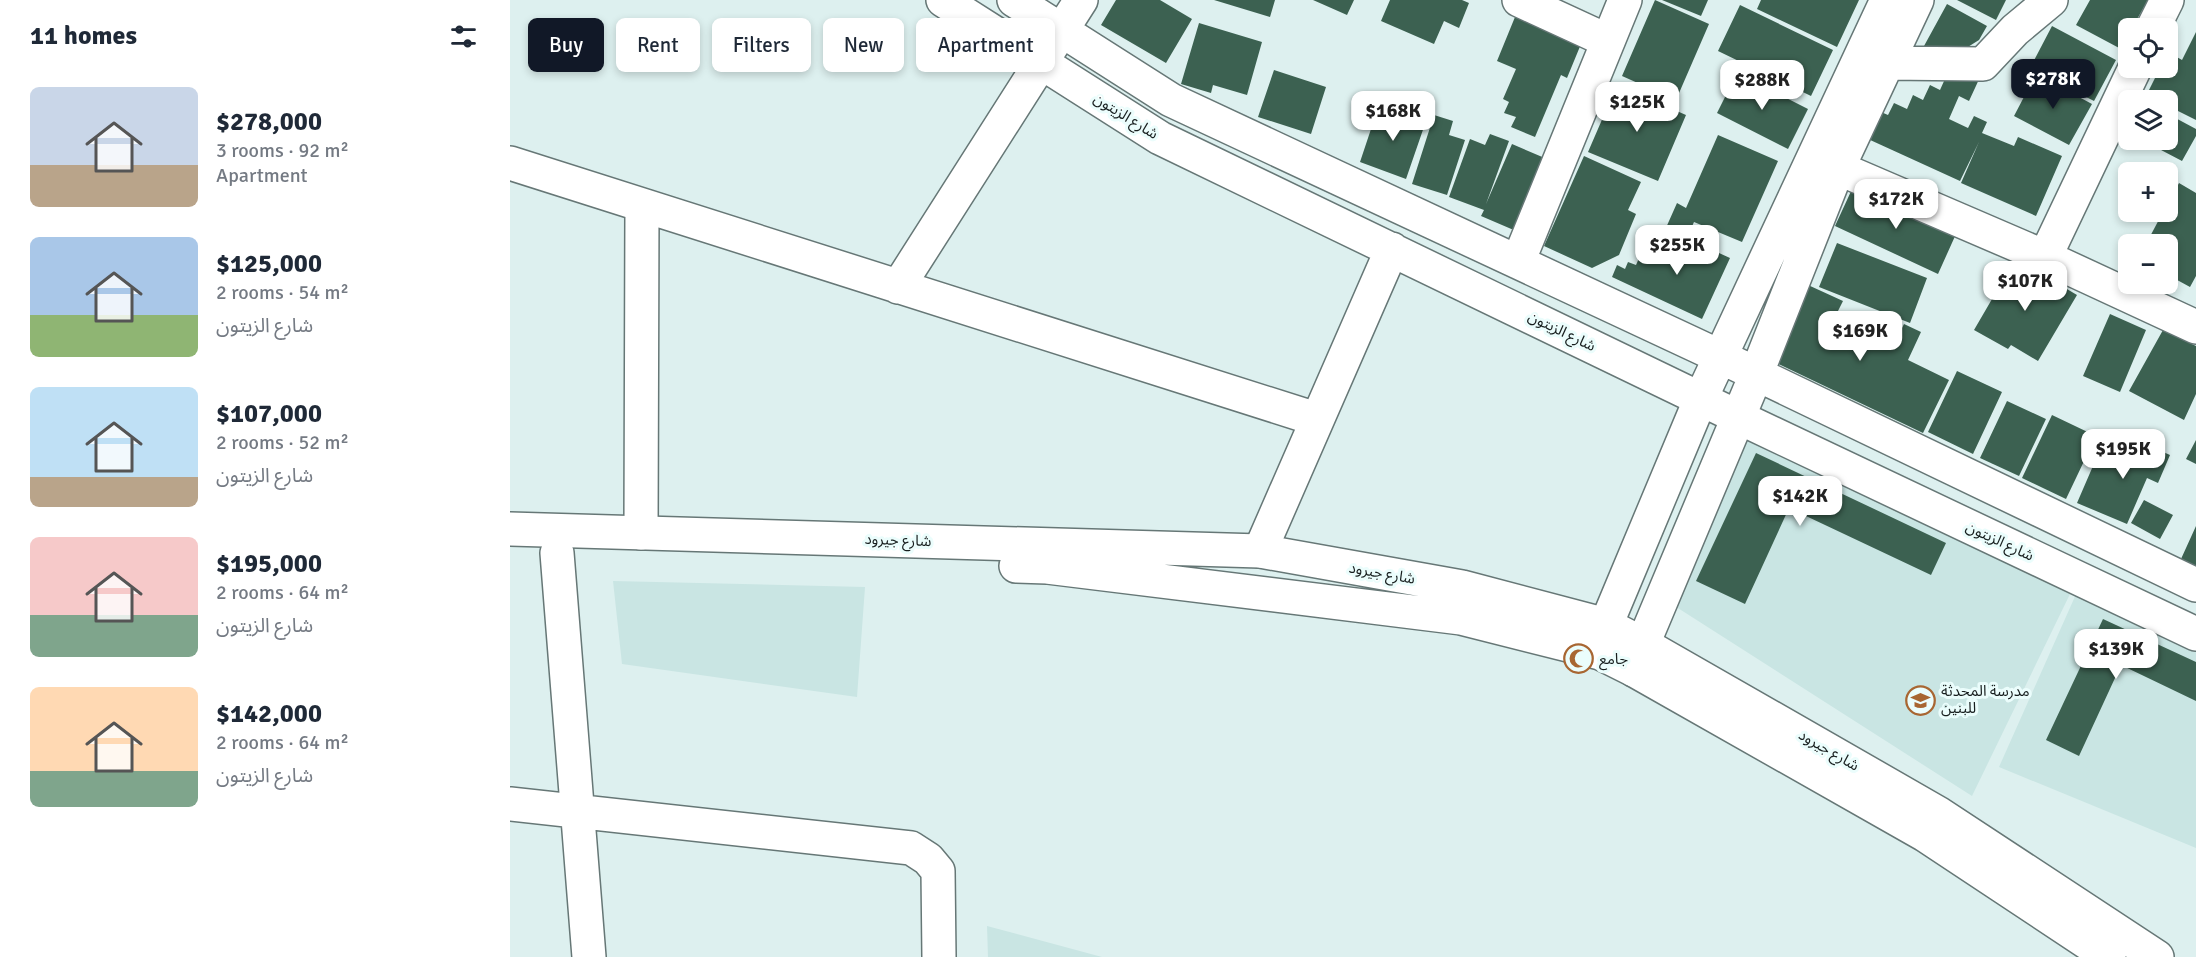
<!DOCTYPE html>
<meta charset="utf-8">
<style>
:root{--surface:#fff;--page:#f6f6f7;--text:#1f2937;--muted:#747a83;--accent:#111827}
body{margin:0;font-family:Signika,"Noto Sans Arabic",sans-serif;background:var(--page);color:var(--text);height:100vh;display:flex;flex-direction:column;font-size:22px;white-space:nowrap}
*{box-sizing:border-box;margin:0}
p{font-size:20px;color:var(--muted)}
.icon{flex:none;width:33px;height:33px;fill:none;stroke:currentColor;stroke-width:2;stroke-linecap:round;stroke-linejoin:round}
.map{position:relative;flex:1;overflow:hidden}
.panel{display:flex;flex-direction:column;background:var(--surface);width:510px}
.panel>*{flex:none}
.hud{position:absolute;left:18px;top:18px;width:570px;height:54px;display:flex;gap:12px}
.controls{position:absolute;left:1608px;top:18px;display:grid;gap:12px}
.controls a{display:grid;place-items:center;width:60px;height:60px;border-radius:9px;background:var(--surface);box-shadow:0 3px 9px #0003;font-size:30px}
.price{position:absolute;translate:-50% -51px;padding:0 14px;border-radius:12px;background:#fff;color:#222;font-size:20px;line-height:39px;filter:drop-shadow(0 2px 3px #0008)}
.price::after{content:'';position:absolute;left:50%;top:36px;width:18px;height:14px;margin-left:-9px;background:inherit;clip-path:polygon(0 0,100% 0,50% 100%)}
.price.selected{background:var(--accent);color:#fff}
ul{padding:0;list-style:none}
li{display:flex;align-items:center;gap:18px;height:150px;padding:0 30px}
li span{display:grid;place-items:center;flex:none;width:168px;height:120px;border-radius:9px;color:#555}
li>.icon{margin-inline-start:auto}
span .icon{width:72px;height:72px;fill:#fffc;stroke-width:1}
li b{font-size:26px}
h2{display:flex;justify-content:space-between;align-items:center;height:72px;padding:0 30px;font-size:26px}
.pill{padding:0 21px;border-radius:9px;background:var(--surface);box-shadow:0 3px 9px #0003;font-size:21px;line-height:54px}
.pill.selected{background:var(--accent);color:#fff}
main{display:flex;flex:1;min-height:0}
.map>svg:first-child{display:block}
.built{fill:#c9e5e3}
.building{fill:#3c6151}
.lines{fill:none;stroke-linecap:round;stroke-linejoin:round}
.minor-casing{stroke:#667776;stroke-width:36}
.major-casing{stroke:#667776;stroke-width:36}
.minor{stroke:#fff;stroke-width:33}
.major{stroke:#fff;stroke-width:33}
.labels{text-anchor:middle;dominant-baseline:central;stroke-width:6;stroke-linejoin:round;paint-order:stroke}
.street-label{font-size:15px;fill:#171e1e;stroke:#ebfdfc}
.poi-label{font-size:15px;fill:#171e1e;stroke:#ebfdfc;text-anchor:start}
</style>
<main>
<section class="panel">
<h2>11 homes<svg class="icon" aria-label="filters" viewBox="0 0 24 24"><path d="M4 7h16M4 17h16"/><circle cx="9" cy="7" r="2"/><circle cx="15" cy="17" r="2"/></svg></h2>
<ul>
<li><span style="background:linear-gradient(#c9d6e8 65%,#b9a48a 0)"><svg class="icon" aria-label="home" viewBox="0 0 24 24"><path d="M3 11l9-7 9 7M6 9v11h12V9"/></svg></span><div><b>$278,000</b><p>3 rooms · 92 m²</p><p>Apartment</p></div></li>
<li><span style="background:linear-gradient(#a9c7e8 65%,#8fb573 0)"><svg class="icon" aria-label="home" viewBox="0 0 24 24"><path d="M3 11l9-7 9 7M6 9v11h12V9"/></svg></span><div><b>$125,000</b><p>2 rooms · 54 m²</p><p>شارع الزيتون</p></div></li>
<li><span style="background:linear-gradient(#bfe0f5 75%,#b9a48a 0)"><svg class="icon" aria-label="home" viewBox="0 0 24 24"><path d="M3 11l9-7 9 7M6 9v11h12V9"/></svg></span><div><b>$107,000</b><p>2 rooms · 52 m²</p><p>شارع الزيتون</p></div></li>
<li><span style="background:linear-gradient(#f6c9c9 65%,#7fa58c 0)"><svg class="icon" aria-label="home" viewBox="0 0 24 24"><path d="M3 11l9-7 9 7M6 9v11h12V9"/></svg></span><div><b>$195,000</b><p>2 rooms · 64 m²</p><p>شارع الزيتون</p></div></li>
<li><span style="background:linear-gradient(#ffd9b3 70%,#7fa58c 0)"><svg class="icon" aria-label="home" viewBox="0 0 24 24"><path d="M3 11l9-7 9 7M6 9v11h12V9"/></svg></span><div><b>$142,000</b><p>2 rooms · 64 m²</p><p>شارع الزيتون</p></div></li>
</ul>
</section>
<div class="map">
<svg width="1686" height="957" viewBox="0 0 1686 957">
<rect width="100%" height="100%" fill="#ddf0ef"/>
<path class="built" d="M1231,431L1560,594L1462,796L1160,603Z
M103,581L355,587L347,697L112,664Z
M1567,592L1686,649V848L1489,767Z
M477,926L592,957H478Z"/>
<path class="building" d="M606,0H650L682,19L656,63L591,25Z
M704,0H765L760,17Z
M803,0H844L837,15Z
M880,0H952L959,3L949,28L934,21L924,44L871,21Z
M1145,0L1199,24L1166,100L1112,76Z
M1152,0H1198L1191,16Z
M1251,0H1349L1327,47L1247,9Z
M1447,0H1496L1486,20Z
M1580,0H1638L1622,28H1618V36L1611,49L1566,25Z
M1437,4L1477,26L1469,40L1437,60L1414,46Z
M1230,5L1323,50L1301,96L1208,51Z
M1005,17L1071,44L1057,78L1051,75L1025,137L1001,127L1006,117L994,113L999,102L993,99L1006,69L987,61Z
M689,23L752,42L737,95L703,85L701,93L671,84Z
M1542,26L1606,60L1584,101L1520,68Z
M1686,32V120L1658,106V100H1646L1636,96L1650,68H1658V52L1672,60Z
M764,70L816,87L801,134L748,117Z
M1439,70L1471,75L1459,101L1449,96L1439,119L1458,128L1464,116L1477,122L1472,133L1504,146L1508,137L1552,156L1526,216L1451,183L1469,142L1450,181L1358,139L1371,112L1378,115L1384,103L1397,109L1403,95L1413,100L1420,85L1430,90Z
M1227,73L1298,109L1278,149L1207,113Z
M1526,74L1582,104L1559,145L1504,116Z
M1107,85L1176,115L1148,181L1078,152Z
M875,106L916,121L896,179L850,162L864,120L869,122Z
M1658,114L1686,129V136L1672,161L1632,140H1658Z
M924,115L943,121L939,135L955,140L937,195L902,184Z
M980,134L999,141L976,204L1002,144L1037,159L1006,231L971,216L974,210L939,197L960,139L975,145Z
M1208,135L1268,161L1232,242L1184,222L1176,240L1155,230L1167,203L1176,208Z
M1074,156L1131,182L1118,210L1126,214L1109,255L1082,268L1034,246Z
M1669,183L1686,193V276L1680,287L1658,275V244H1636L1653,212H1658V204Z
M1343,187L1446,234L1428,274L1325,226Z
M1187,243L1220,258L1192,319L1102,277L1107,265L1115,269L1118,262L1126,265L1135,245L1163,257L1170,244L1184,251Z
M1327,243L1417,278L1400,323L1309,287Z
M1503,263L1532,280L1535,276L1567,295L1528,361L1501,345L1498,349L1464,330Z
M1298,285L1333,301L1321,325L1346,337L1354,318L1389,334L1394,324L1411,332L1398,360L1439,380L1413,433L1262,361Z
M1600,314L1636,330L1610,392L1573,376Z
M1653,330L1686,346V394L1674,420L1619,391Z
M1447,371L1492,392L1463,454L1418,432Z
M1497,401L1536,419L1509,476L1470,458Z
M1542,415L1586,436L1556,499L1512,478Z
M1617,436L1660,455L1648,483L1637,478L1617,524L1567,503L1586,459L1604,466Z
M1686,440V464L1676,459Z
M1246,453L1436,543L1421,575L1279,508L1235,604L1186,581Z
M1634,500L1663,515L1650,539L1621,523Z
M1686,526V566L1671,559Z
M1593,619L1686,662V701L1611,665L1569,756L1536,740Z"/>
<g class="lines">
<defs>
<path id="minor" d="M433,0L650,138L1228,417L1686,634
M504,0L661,100L1211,357L1686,585
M1009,0L1098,41
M1643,28L1657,0
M1376,63L1473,64L1505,30L1541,0
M0,163L806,419
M1328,168L1535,257L1686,327
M1535,257L1625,68
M1008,262L1115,0
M388,287L571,0
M131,533L132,207
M750,551L882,249
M47,553L79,957
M1090,651L1096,625L1191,398L1377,0
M1124,670L1133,644L1246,375L1328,168L1407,0
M0,804L401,848L418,859L428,871L429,957"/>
<path id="major" d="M0,529L750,551L952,587L1096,625L1133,644L1428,813L1647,957
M506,566L537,567L951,618L1090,653L1124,670L1415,835L1599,957"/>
</defs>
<use href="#minor" class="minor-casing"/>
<use href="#major" class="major-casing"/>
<use href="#minor" class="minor"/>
<use href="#major" class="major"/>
</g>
<defs>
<symbol id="mosque-ring" viewBox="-11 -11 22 22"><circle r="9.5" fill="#ebfdfc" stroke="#a86632" stroke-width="1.5"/><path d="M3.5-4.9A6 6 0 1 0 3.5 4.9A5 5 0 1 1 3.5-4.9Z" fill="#a86632"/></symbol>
<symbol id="school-ring" viewBox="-11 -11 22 22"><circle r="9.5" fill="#ebfdfc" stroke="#a86632" stroke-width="1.5"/><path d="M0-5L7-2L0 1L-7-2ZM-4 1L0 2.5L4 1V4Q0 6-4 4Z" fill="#a86632"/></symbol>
</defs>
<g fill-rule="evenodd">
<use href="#mosque-ring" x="1052" y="642" width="33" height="33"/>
<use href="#school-ring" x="1394" y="684" width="33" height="33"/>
</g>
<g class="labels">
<g class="street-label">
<text transform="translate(616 116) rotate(32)">شارع الزيتون</text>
<text transform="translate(1052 331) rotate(26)">شارع الزيتون</text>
<text transform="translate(388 540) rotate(2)">شارع جيرود</text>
<text transform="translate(1490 541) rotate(25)">شارع الزيتون</text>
<text transform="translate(872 573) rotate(10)">شارع جيرود</text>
<text transform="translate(1319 750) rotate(30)">شارع جيرود</text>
</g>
<g class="poi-label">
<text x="1089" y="659">جامع</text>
<text x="1431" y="691">مدرسة المحدثة<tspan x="1431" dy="17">للبنين</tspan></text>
</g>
</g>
</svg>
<div class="controls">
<a><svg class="icon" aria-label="locate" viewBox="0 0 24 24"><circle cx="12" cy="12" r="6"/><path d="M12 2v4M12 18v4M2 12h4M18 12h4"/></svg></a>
<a><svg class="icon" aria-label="layers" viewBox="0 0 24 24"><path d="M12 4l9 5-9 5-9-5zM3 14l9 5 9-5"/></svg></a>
<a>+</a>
<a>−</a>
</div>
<b class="price selected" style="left:1543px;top:110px">$278K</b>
<b class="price" style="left:1252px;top:111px">$288K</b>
<b class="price" style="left:1127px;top:133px">$125K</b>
<b class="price" style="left:883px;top:142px">$168K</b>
<b class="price" style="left:1386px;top:230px">$172K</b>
<b class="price" style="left:1167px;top:276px">$255K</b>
<b class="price" style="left:1515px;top:312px">$107K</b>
<b class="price" style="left:1350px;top:362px">$169K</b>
<b class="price" style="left:1613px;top:480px">$195K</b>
<b class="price" style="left:1290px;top:527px">$142K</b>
<b class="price" style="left:1606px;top:680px">$139K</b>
<div class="hud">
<a class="pill selected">Buy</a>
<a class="pill">Rent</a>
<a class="pill">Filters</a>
<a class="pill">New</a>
<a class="pill">Apartment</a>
</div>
</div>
</main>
